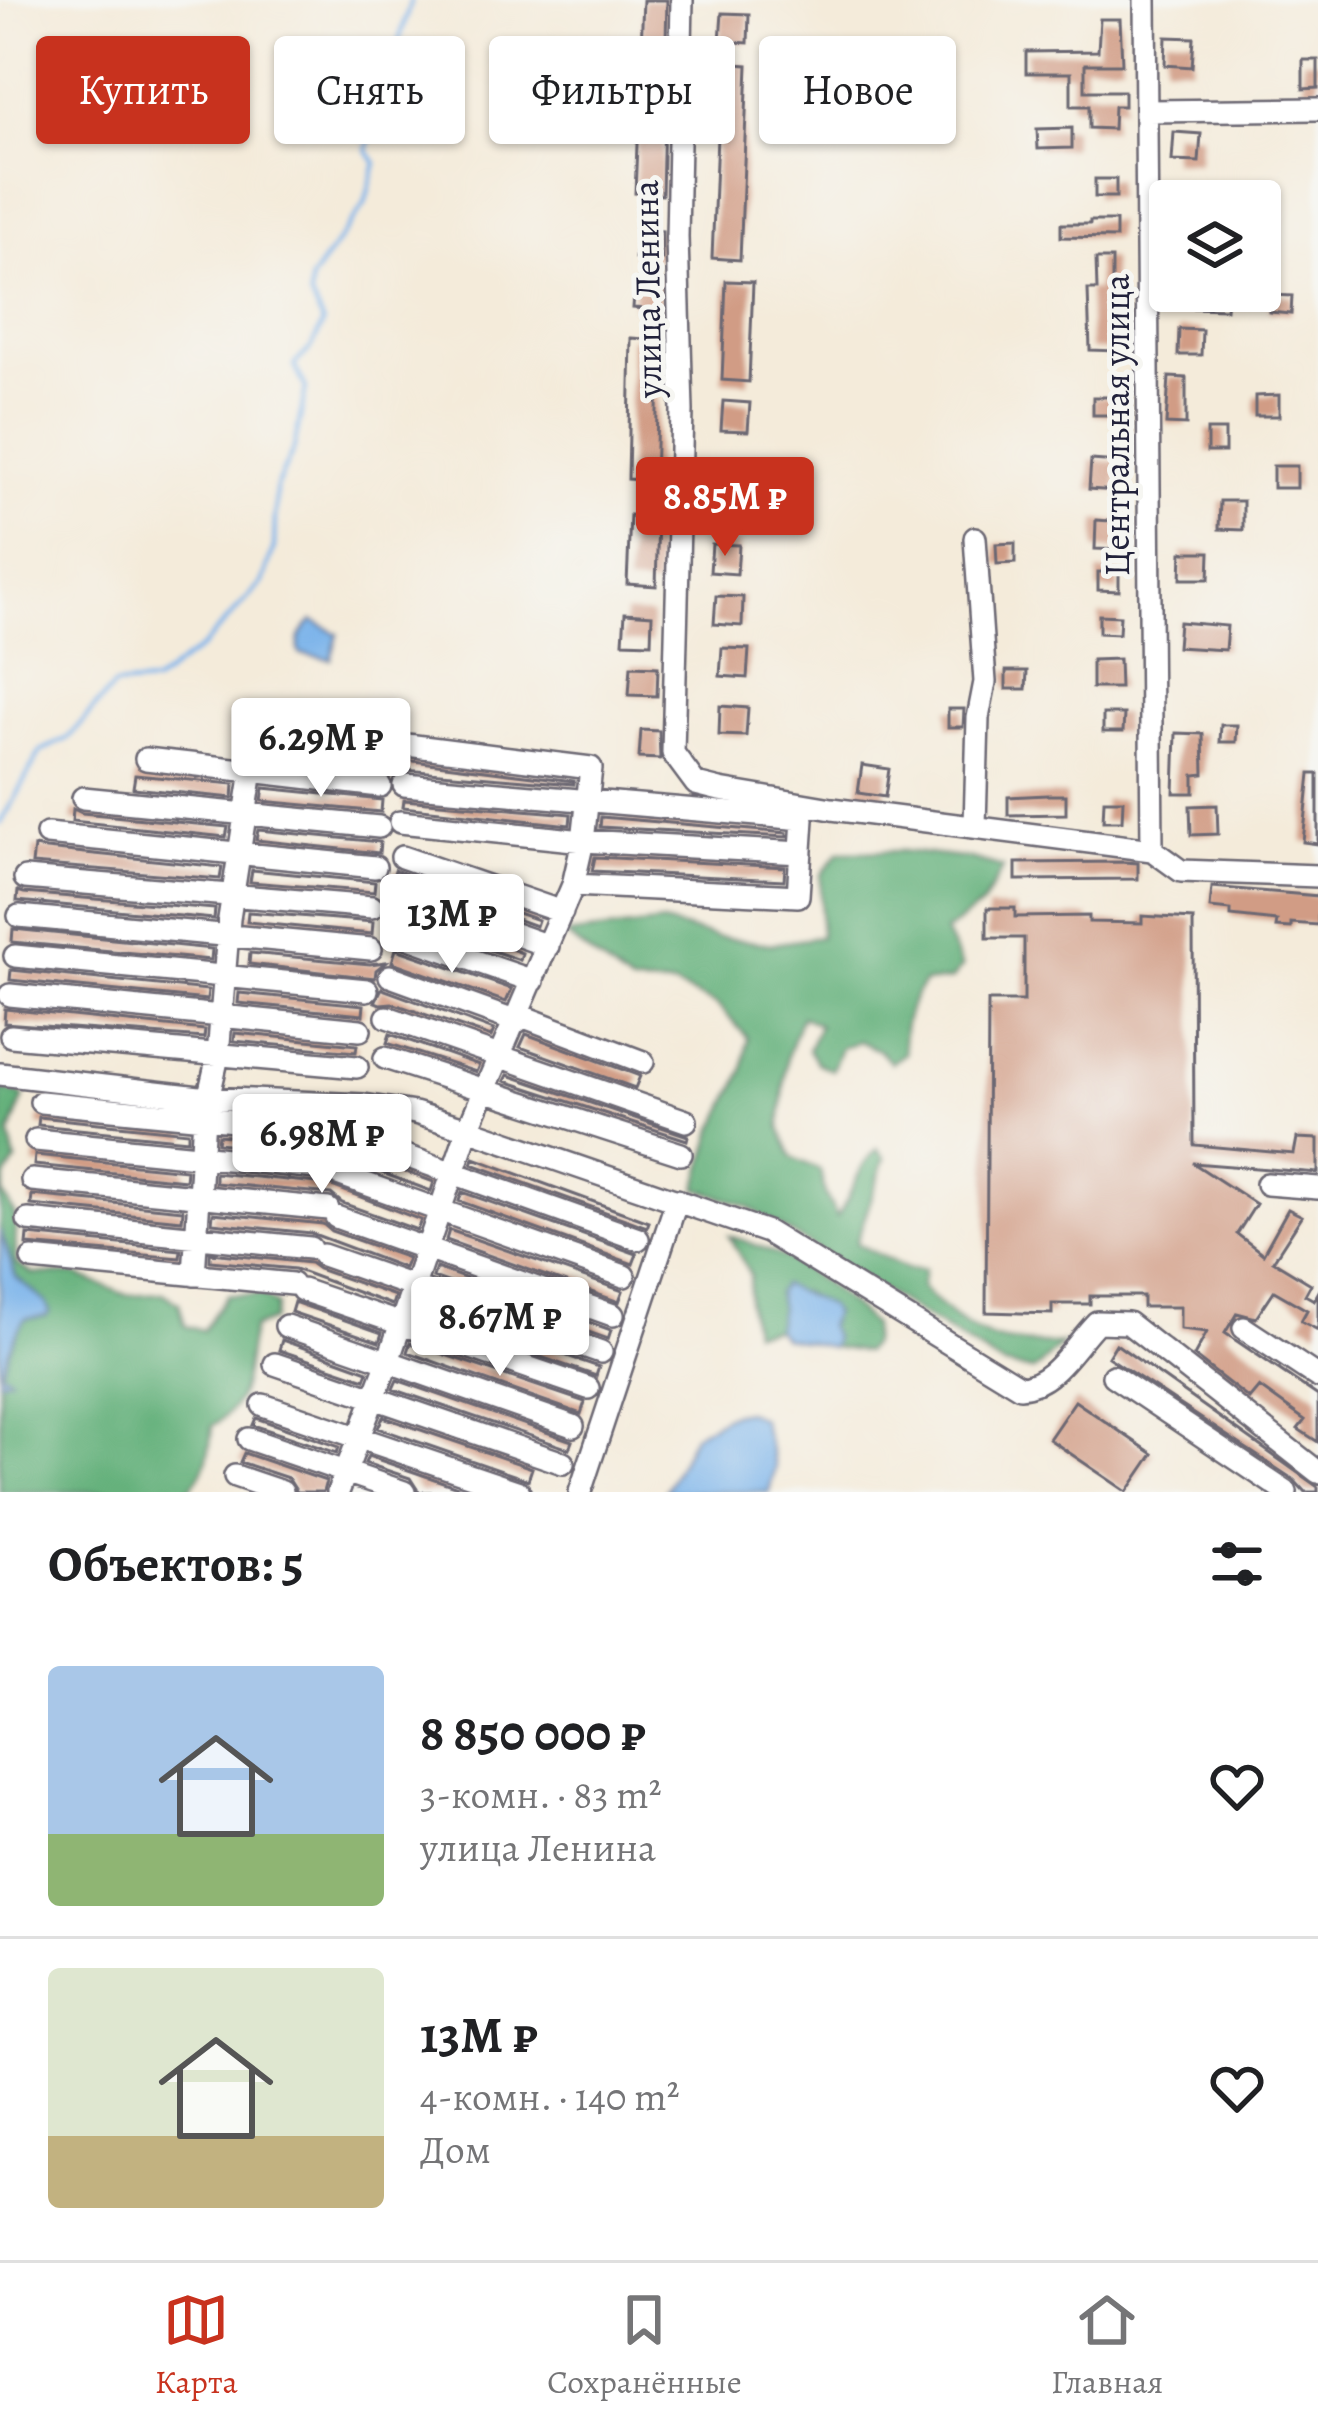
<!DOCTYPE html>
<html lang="ru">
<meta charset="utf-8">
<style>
:root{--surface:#fff;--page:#f2f2f2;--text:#202124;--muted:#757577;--line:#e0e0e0;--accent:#c8321e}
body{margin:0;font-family:Alegreya,serif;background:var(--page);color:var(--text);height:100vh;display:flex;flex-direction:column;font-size:45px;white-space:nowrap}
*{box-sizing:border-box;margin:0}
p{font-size:39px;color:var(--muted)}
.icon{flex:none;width:66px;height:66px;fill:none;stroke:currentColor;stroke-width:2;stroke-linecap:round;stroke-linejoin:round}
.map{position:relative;height:1492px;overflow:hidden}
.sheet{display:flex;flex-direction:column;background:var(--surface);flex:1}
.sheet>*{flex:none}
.top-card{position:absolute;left:36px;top:36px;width:1248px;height:108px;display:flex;gap:24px}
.fabs{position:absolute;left:1149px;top:180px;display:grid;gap:24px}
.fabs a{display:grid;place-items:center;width:132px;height:132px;border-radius:12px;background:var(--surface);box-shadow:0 3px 9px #0004;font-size:60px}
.price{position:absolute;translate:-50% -102px;padding:0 27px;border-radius:12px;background:#fff;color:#222;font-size:39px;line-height:78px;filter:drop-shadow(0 3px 6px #0008)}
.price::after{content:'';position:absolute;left:50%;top:72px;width:36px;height:27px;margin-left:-18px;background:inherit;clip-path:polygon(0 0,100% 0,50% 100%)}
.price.on{background:var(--accent);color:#fff}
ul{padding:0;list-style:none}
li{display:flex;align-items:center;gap:36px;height:300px;padding:0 48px}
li+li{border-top:3px solid var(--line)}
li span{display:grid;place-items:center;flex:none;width:336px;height:240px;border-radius:12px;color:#555}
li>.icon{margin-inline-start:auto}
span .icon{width:144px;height:144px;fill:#fffc;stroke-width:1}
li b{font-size:51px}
h2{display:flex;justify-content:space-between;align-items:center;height:144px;padding:0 48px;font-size:51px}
.tag{padding:0 42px;border-radius:12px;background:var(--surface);box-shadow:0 3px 9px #0004;font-size:42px;line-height:108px}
.tag.on{background:var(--accent);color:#fff}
.menu{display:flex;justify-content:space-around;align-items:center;height:168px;border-top:3px solid var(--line);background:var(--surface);font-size:33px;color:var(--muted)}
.menu a{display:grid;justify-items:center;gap:6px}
.menu .on{color:var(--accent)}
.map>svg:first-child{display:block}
.forest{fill:#64b07a;stroke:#43695a;stroke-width:3}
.water{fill:#7ab3ea;stroke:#4e6a92;stroke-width:3}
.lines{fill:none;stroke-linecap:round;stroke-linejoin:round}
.stream{stroke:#7ab3ea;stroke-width:4.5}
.building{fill:#d19c85}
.minor-casing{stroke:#6c6873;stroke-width:26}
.minor{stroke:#fff;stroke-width:21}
.labels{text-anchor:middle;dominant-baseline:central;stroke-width:10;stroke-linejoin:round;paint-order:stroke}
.street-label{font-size:36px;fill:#22223b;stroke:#f6f6f2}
</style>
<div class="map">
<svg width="1318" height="1492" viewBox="0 0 1318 1492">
<rect width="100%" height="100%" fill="#f6f6f2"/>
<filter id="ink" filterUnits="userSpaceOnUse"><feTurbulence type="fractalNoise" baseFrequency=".00833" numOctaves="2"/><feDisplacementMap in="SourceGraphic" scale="24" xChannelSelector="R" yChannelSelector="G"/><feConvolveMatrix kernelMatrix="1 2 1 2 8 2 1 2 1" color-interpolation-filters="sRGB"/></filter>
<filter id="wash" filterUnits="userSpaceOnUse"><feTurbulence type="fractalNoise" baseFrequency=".004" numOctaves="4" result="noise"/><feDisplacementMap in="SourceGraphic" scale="48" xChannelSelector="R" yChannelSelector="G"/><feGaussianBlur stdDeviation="2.7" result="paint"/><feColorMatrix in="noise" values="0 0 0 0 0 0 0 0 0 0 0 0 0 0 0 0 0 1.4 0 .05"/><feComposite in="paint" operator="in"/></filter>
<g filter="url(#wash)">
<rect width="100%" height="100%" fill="#f4ebda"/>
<path class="forest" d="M903,851L971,859L1003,868L982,905L945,932L962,967L951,980L924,983C908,1003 900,1029 905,1053L891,1063L880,1051L858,1041L841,1048L832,1070L817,1063L808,1050L819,1025L801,1016L787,1057L780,1128L792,1157L820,1170L825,1194L837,1217C853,1194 856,1168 877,1149L885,1158L856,1243L907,1269L924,1270L921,1288C973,1336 991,1346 1062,1344L1034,1371L1003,1366L747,1206L697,1188L713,1133L743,1071L748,1038L716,1004L673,986L631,985L565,935L663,923L716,937L772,944L820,937L821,875L839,852Z
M0,1088L24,1096L10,1135L16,1162L6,1177L3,1194L15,1216L16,1263L33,1274H75L126,1295L163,1293L179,1303L185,1326L203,1330L227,1295H263L277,1306L273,1320L253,1328C241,1366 253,1402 212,1426C210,1452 207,1474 186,1492H0V1381L9,1377L2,1372C3,1363 19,1325 25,1319L46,1316V1303L16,1277L0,1230Z
M729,1236C785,1251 831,1284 872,1325L871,1344L864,1352L831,1347L834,1338L828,1326L833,1313L803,1292L777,1293L780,1308L776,1329L753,1331L748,1302L750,1275Z"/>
<path class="water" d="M313,621L338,634L331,659L300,654C296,639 302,631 313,621Z
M0,1230L16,1277L46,1303L50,1312L46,1316L25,1319C19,1325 3,1364 2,1372L10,1377L0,1381Z
M782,1285L829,1306L833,1313L828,1326L834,1338L831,1347L783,1338L776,1329L780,1308L777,1293Z
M746,1411L761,1419L775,1466L769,1492H665L693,1435L730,1414Z"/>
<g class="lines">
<path class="stream" d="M0,824L41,751L68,738L114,686L154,683L201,648L263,582L274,547L276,487L294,448L306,388L294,365L311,348L323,324L310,296L311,279L365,204L376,163L367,150L411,0"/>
</g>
<g id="blocks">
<path class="building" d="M643,0H667L662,195L635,193Z
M722,13L749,14L748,43L720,41Z
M1100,19H1120L1122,64H1085V91H1124V106H1114L1113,129L1089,128V106H1071V73H1026V52L1098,51Z
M1166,37L1194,38L1192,67L1165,65Z
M1303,60H1318V88L1303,89Z
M720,63L748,65L740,260L712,258Z
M1072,128V148L1038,149L1037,129Z
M1174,132L1201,134L1199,162L1172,161Z
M1095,179H1116V197H1095Z
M1090,221H1116V238L1061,237V224H1090Z
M637,229L662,231V259L635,258Z
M1096,259H1112V291H1117V351L1090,350L1088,290H1097Z
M635,280L662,281L660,310L633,308Z
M726,281L753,282L749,382L722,380Z
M1270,295L1292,296L1291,314L1269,312Z
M1193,297L1227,298L1226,309L1192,308Z
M1179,329L1202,330L1201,355H1178Z
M631,338L659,340L655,481L628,479Z
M1169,377L1186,378V425L1166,424Z
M1279,395V416H1255V396Z
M1093,397H1113V415H1093Z
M723,401L750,403L748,431L721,430Z
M1207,430H1225V452H1207Z
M1091,460L1118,462L1116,491L1089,489Z
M715,466L742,468L740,496L713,495Z
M1273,466H1297V488H1273Z
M1220,501H1243V530L1219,529Z
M630,515L658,517L656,586L627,584Z
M1096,520L1124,522L1122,550L1095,549Z
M1015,543V563L997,564L996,544Z
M712,544L739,545L737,574L710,572Z
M1182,552H1210L1209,579H1181Z
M1098,572H1119V591L1098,590Z
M716,596L743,597L742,626L714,624Z
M625,613L652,615L651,643L623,642Z
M1099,615L1120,616L1119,634L1099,633Z
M1179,622L1227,626L1225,650L1177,647Z
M722,648L749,649L747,678L720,676Z
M1119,659L1120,688H1092V660Z
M631,666L658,667L657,696L629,695Z
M1006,671H1027L1026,689H1006Z
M720,706L748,708L746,736L719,735Z
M948,709H964L963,727H948Z
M1103,714H1124L1123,732H1103Z
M1221,725H1237L1236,742H1220Z
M641,730L659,731L660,759L639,758Z
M1176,733L1203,734L1204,774L1194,775V793H1174Z
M279,755L376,762L375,770L279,759Z
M405,760L574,781V784L404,770Z
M862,765L889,769L885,797L858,793Z
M1310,774H1318V844L1303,842Z
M135,775L234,784L233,798L133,788Z
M264,788L382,800L381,812L262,801Z
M1047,795H1066V814L1008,815V797Z
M404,800L571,814L570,825L403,807Z
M1104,800H1123L1122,821H1103Z
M1217,805L1218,834L1191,835L1190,806Z
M73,809L82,813L228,827L226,837L72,821Z
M601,817L787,833V837L600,827Z
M258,830L380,842L379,853L256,840Z
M34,847L46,849L222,867L220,879L32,864Z
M595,857L785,867L784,880L592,871Z
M1124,862L1138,863V879L1016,880V863Z
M252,870L375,882L374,892L250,882Z
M395,870L538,920L536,926L416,883L402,885L391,882Z
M1212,887L1318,896V925L1291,923V928L1276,927L1277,921L1231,916V910L1210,908Z
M18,891L24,893L215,909L214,919L17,901Z
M987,908H1015V917L1089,916V922L1142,923V916L1193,919L1194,1145L1294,1154L1297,1138L1318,1139V1173L1193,1163L1256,1204L1237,1234L1263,1254L1288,1209L1302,1216L1273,1261L1311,1284L1305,1295L1314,1300L1318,1293V1330L1301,1321L1307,1310L1274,1291L1256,1318L1237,1313L1225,1333L1318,1396V1442L1298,1429L1305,1420L1259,1387L1249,1399L1194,1356L1207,1332L1180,1329V1307H1143V1296H1090V1304H1052V1314L986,1312L988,1001H1024V938H987Z
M405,910L522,953L520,960L401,920Z
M248,912L373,922L372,934L247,922Z
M13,929L212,949L211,960L12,942Z
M396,949L512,989L506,1002L392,962Z
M250,953L370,964L386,962L376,970L375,978L249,964Z
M11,970L208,990L207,1000L10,980Z
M382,988L385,990L494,1030L491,1037L392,1003L380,1004L375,1002Z
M239,993L364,1005L363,1015L238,1003Z
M5,1009L205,1030L204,1038L4,1023Z
M235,1033L357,1045L356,1052L234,1041Z
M390,1034L479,1065L476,1072L387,1043Z
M526,1034L640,1076L635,1088L520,1047Z
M508,1075L688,1136L687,1140L505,1081Z
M39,1117L188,1132V1140L38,1125Z
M218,1135L335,1146L434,1182L431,1191L331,1154L217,1143Z
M35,1155L186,1170L185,1180L34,1165Z
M474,1158L649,1222L647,1227L472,1164Z
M215,1173L327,1184L421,1220L417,1230L342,1203L331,1194L215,1183Z
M462,1192L637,1254L633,1264L459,1201Z
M32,1195L183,1210L182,1220L31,1205Z
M213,1213L323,1224L331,1231L408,1258L404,1268L311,1233L212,1223Z
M449,1230L623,1291L619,1302L446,1240Z
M28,1235L181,1250L180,1258L27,1245Z
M210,1253L310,1263L318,1269L395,1296L392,1305L295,1269L210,1261Z
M436,1268L611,1330L608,1339L433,1277Z
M294,1302L382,1333L379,1342L291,1312Z
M423,1306L599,1367L596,1376L420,1315Z
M282,1340L368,1371L365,1379L279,1350Z
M410,1343L585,1402L581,1414L407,1352Z
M1116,1344L1318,1487V1492H1305L1294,1480L1108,1357Z
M397,1380L572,1441L569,1449L393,1389Z
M1075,1401L1153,1454L1127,1492L1049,1439Z
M383,1417L532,1468L528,1480L378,1428Z
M256,1418L339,1447L337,1453L253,1425Z
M244,1453L326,1481L323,1492H297L288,1478L240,1462Z
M368,1456L472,1492H419L410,1478L365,1463Z"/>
</g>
</g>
<g filter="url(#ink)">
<use href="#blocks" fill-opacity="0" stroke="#6c6873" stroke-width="3"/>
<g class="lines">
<defs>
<path id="minor" d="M682,0L677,237L682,411L673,753L696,784L720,790L832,809L1152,850L1181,871L1318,876
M1145,0L1152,850
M1147,111L1318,109
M146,759L380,786
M404,785L803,819L798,896L573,885
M83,798L379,827
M400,822L583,841L801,853
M975,826L978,718L985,682L975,538
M47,834L375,867
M402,857L562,912
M25,878L372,907
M411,897L548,946
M19,916L371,949
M401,935L533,981
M15,956L367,990
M390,976L517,1022
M10,995L360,1030
M519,1015L643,1062
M387,1017L686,1121
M11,1036L357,1067
M385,1058L681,1154
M0,1074L208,1098L364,1105L415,1113L468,1129L767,1232L1020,1387C1054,1385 1074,1345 1097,1322L1128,1323L1318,1472
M41,1102L334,1131
M344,1134L638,1239
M36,1140L328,1169
M338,1174L624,1276
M32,1180L328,1209
M1267,1184L1318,1188
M336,1217L613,1315
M28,1220L310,1248
M323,1255L601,1352
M32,1259L292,1284
M194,1275L204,1117L218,1056L229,919L257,738L375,747
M302,1290L588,1388
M286,1326L573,1426
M1244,1328L1318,1377
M275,1364L563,1463
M1113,1376L1286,1492
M263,1405L519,1492
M249,1439L404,1492
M235,1476L282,1492
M338,1492L388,1361L468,1129L573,885L583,841L591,768L407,745
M580,1492L677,1200"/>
</defs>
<use href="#minor" class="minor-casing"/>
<use href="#minor" class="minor"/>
</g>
</g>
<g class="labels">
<g class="street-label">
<text transform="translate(647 289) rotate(-91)">улица Ленина</text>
<text transform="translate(1116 425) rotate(-90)">Центральная улица</text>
</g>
</g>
</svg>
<div class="fabs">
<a><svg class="icon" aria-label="layers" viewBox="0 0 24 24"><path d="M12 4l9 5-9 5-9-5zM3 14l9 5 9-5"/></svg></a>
</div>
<b class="price on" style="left:725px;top:559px">8.85M ₽</b>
<b class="price" style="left:321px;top:800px">6.29M ₽</b>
<b class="price" style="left:452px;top:976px">13M ₽</b>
<b class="price" style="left:322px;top:1196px">6.98M ₽</b>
<b class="price" style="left:500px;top:1379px">8.67M ₽</b>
<div class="top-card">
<a class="tag on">Купить</a>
<a class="tag">Снять</a>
<a class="tag">Фильтры</a>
<a class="tag">Новое</a>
</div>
</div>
<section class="sheet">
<h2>Объектов: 5<svg class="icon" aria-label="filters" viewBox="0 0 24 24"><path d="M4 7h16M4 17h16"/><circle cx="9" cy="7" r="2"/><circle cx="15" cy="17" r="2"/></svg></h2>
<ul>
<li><span style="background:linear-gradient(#a9c7e8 70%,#8fb573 0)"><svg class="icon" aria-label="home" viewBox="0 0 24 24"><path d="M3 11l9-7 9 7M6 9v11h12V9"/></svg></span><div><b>8 850 000 ₽</b><p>3-комн. · 83 m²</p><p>улица Ленина</p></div><svg class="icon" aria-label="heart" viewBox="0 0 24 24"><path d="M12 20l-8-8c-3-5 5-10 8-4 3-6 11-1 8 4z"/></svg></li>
<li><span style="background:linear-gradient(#dfe7d0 70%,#c2b280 0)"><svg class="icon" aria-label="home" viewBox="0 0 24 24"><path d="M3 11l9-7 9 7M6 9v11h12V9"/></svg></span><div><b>13M ₽</b><p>4-комн. · 140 m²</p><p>Дом</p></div><svg class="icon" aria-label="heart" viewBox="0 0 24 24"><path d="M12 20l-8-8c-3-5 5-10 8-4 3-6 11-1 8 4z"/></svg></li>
</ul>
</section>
<nav class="menu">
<a class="on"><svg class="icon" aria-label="map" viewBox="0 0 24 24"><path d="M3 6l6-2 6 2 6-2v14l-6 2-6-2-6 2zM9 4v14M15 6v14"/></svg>Карта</a>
<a><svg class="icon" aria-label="saved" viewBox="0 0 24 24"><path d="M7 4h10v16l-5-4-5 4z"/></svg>Сохранённые</a>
<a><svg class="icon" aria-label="home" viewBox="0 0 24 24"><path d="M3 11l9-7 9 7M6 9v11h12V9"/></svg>Главная</a>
</nav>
